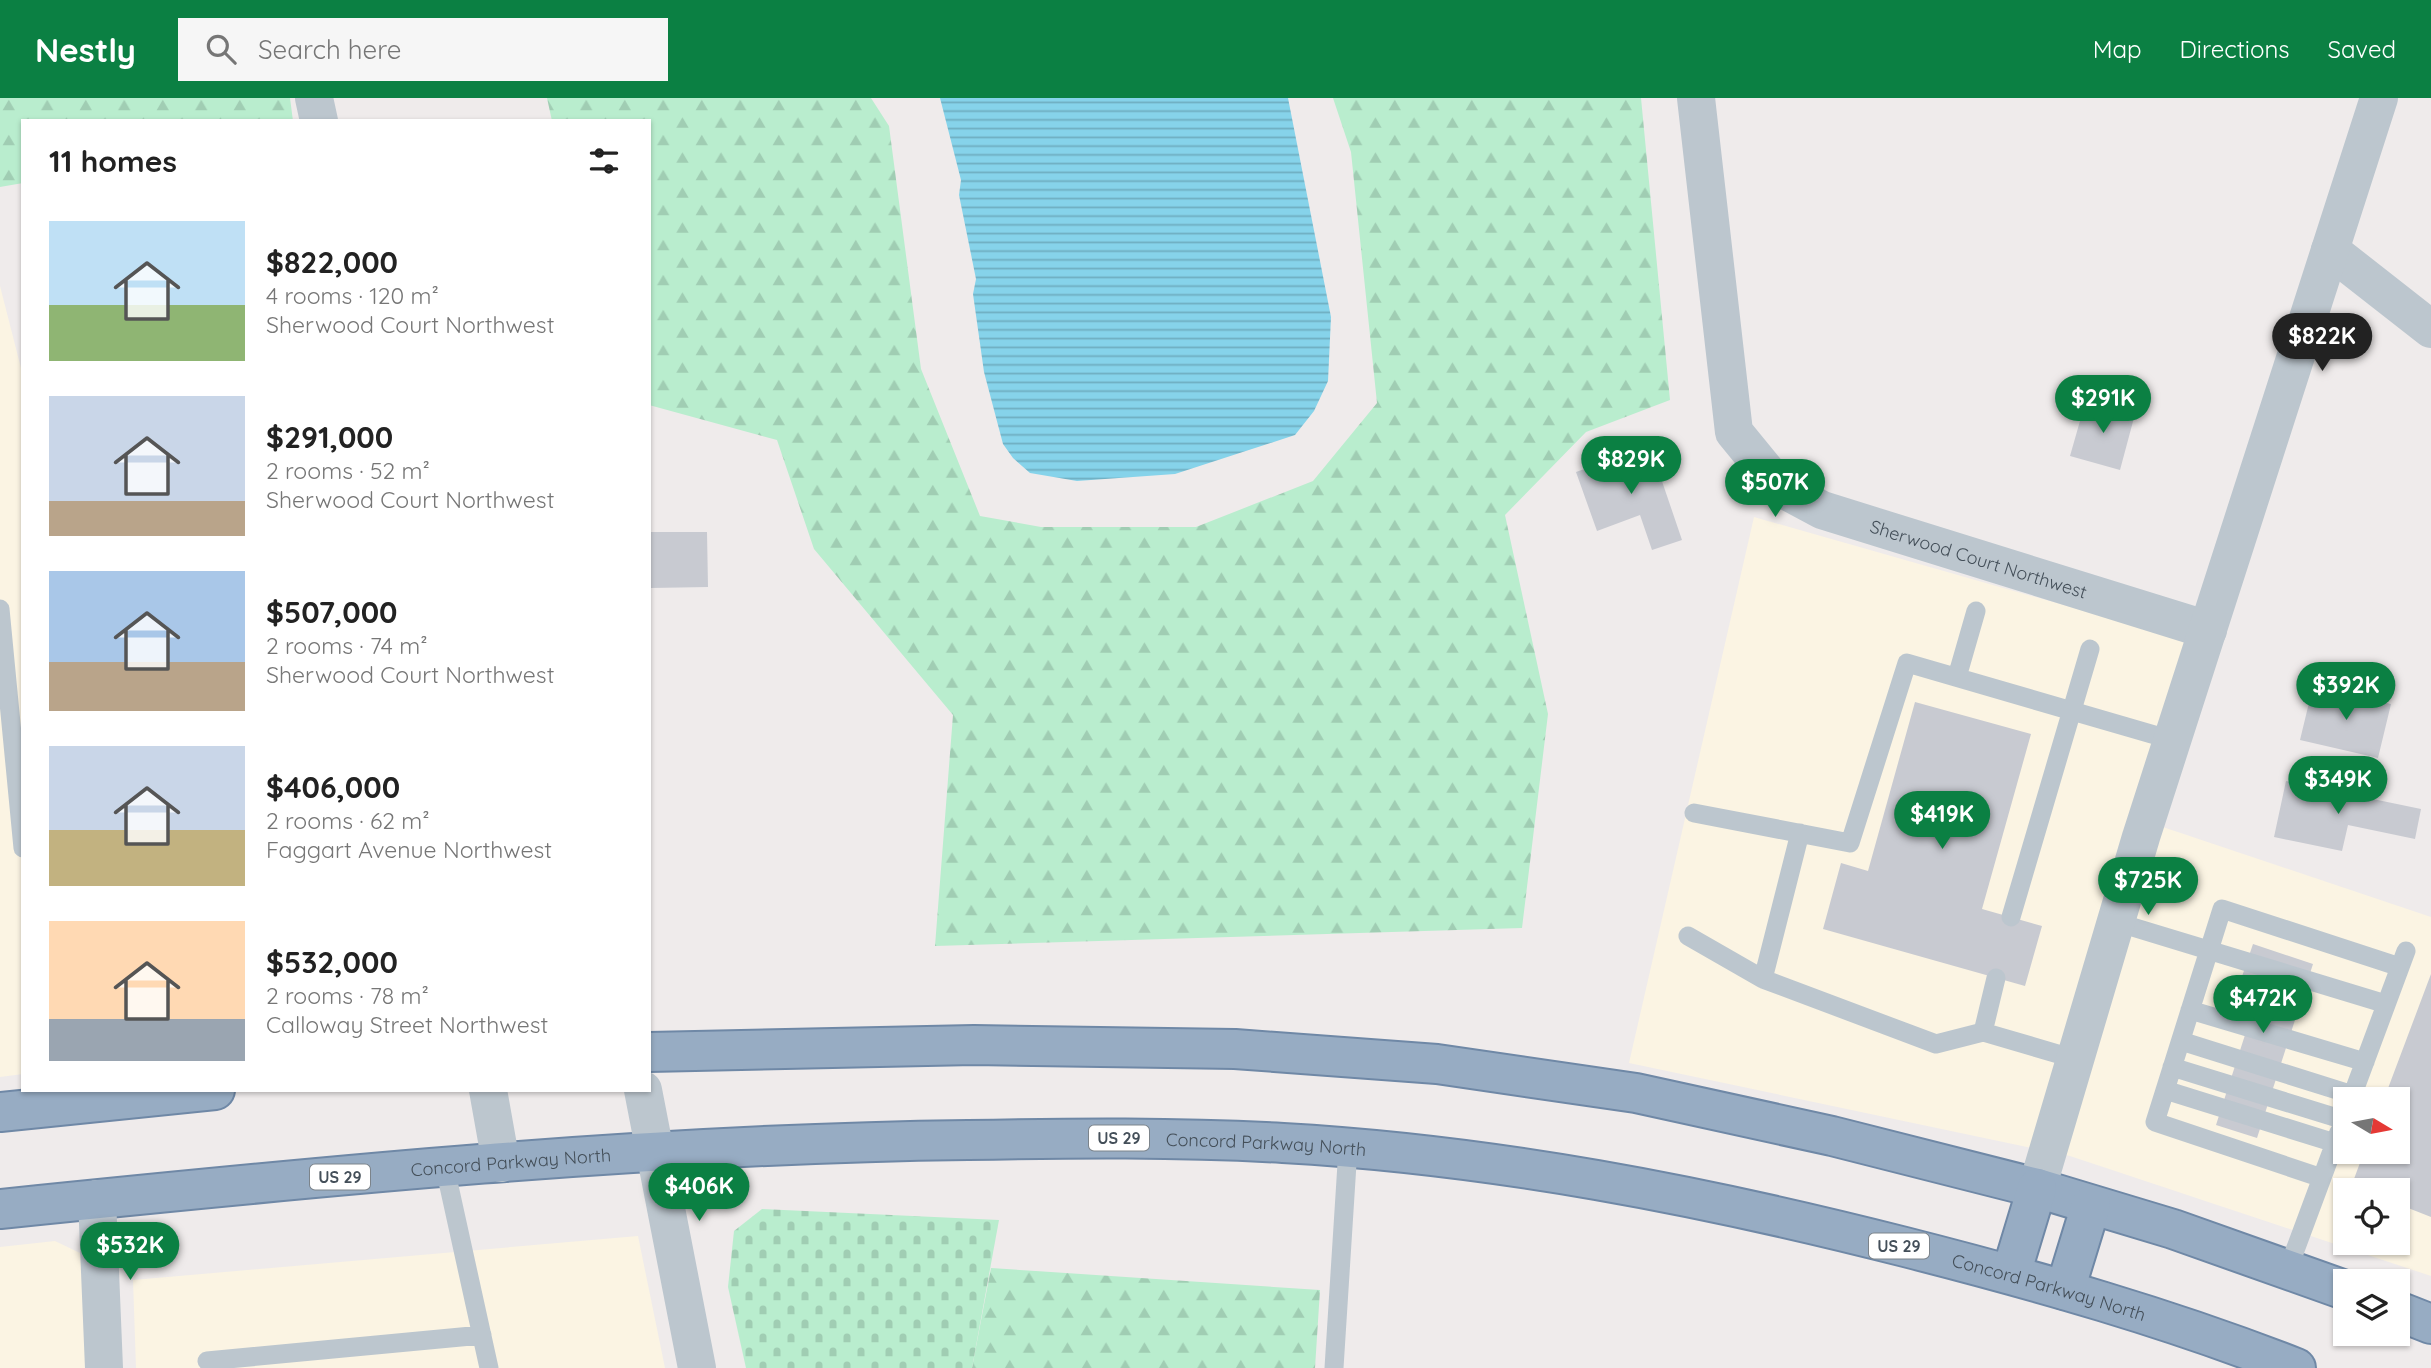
<!DOCTYPE html>
<meta charset="utf-8">
<style>
:root{--surface:#fff;--page:#f6f6f6;--text:#222;--muted:#767676;--accent:#0b8043}
body{margin:0;font-family:Quicksand,sans-serif;background:var(--page);color:var(--text);height:100vh;display:flex;flex-direction:column;font-size:26px;white-space:nowrap}
*{box-sizing:border-box;margin:0}
p{font-size:23px;color:var(--muted)}
.icon{flex:none;width:38px;height:38px;fill:none;stroke:currentColor;stroke-width:2;stroke-linecap:round;stroke-linejoin:round}
.map{position:relative;flex:1;overflow:hidden}
.panel{position:absolute;left:21px;top:21px;width:630px;height:973px;display:flex;flex-direction:column;background:var(--surface);border-radius:0px;box-shadow:0 2px 5px #0004}
.panel>*{flex:none}
.needle{width:46px;rotate:100deg}
.controls{position:absolute;left:2333px;top:989px;display:grid;gap:14px}
.controls a{display:grid;place-items:center;width:77px;height:77px;border-radius:0px;background:var(--surface);box-shadow:0 2px 5px #0004;font-size:35px}
.price{position:absolute;translate:-50% -60px;padding:0 16px;border-radius:24px;background:var(--accent);color:#fff;font-size:23px;line-height:46px;filter:drop-shadow(0 2px 4px #0008)}
.price::after{content:'';position:absolute;left:50%;top:42px;width:21px;height:16px;margin-left:-10px;background:inherit;clip-path:polygon(0 0,100% 0,50% 100%)}
.price.current{background:#222;color:#fff}
ul{padding:0;list-style:none}
li{display:flex;align-items:center;gap:21px;height:175px;padding:0 28px}
li span{display:grid;place-items:center;flex:none;width:196px;height:140px;border-radius:0px;color:#555}
li>.icon{margin-inline-start:auto}
span .icon{width:84px;height:84px;fill:#fffc;stroke-width:1}
li b{font-size:30px}
h2{display:flex;justify-content:space-between;align-items:center;height:84px;padding:0 28px;font-size:30px}
header{display:flex;align-items:center;gap:42px;box-sizing:border-box;height:98px;padding:0 35px;background:var(--accent);color:#fff}
header strong{font-size:33px}
nav{display:flex;gap:38px;margin-inline-start:auto;font-size:24px}
.search{width:490px;height:63px;background:var(--page);display:flex;align-items:center;gap:18px;box-sizing:border-box;padding:0 24px;border-radius:0px;color:var(--muted);font-size:26px}
.map>svg:first-child{display:block}
.commercial{fill:#fbf4e3;fill-rule:evenodd}
.forest{fill:url(#forest-firs)}
.cemetery{fill:url(#cemetery-stones)}
.water{fill:url(#water-rules)}
.building{fill:#c8cad1}
.lines{fill:none;stroke-linecap:round;stroke-linejoin:round}
.trunk-casing{stroke:#6f88a6;stroke-width:42}
.service{stroke:#bcc6ce;stroke-width:19}
.minor{stroke:#bcc6ce;stroke-width:38}
.trunk{stroke:#97acc3;stroke-width:38}
.labels{text-anchor:middle;dominant-baseline:central;stroke-width:5;stroke-linejoin:round;paint-order:stroke}
.shield{fill:#fff;stroke:#7c848b;stroke-width:2}
.shield-label{font-size:16px;font-weight:bold;fill:#444f59}
.street-label{font-size:18px;fill:#444f59;stroke:#fff}
</style>
<header>
<strong>Nestly</strong>
<div class="search"><svg class="icon" aria-label="search" viewBox="0 0 24 24"><circle cx="10" cy="10" r="6"/><path d="M15 15l6 6"/></svg>Search here</div>
<nav><a>Map</a><a>Directions</a><a>Saved</a></nav>
</header>
<div class="map">
<svg width="2431" height="1270" viewBox="0 0 2431 1270">
<defs>
<pattern id="forest-firs" width="22" height="20" patternUnits="userSpaceOnUse" patternTransform="scale(1.75)"><rect width="22" height="20" fill="#b9edce"/><path d="M5 1l3.5 6h-7zM16 11l3.5 6h-7z" fill="#a0cdb3"/></pattern>
<pattern id="cemetery-stones" width="16" height="16" patternUnits="userSpaceOnUse" patternTransform="scale(1.75)"><rect width="16" height="16" fill="#b9edce"/><path d="M2 7V4a2 2 0 0 1 4 0v3zM10 15v-3a2 2 0 0 1 4 0v3z" fill="#a0cdb3"/></pattern>
<pattern id="water-rules" width="6" height="5" patternUnits="userSpaceOnUse" patternTransform="scale(1.75)"><rect width="6" height="5" fill="#86d3ea"/><path d="M0 2.5h6" fill="none" stroke="#6faec1"/></pattern>
</defs>
<rect width="100%" height="100%" fill="#efebeb"/>
<path class="commercial" d="M0,188L23,278V976L0,979Z
M1754,419L2190,543L2136,720L2431,819V1178L2070,1058L1629,965ZM2345,1001H2398V1054H2345ZM2345,1092H2398V1144H2345Z
M638,1138L665,1270H136L133,1182Z
M55,1143L80,1155L91,1270H0V1149Z"/>
<path class="forest" d="M0,0H290L293,23H23V85L0,89Z
M547,0H871L889,28L921,271L980,418L1041,429H1196L1313,383L1377,305L1351,54L1333,0H1641L1670,302L1586,334L1505,417L1548,616L1522,830L935,848L953,617L814,451L777,342L649,307V23H552Z
M991,1170L1320,1192L1315,1270H972Z"/>
<path class="cemetery" d="M762,1111L999,1122L972,1270H746L728,1189L734,1133Z"/>
<path class="water" d="M940,0H1288L1331,219L1328,283L1314,313L1295,337L1175,376L1077,383L1030,375L1013,360L1003,346L984,274L973,196L976,181L959,97L961,82Z"/>
<path class="building" d="M2086,302L2135,316L2120,372L2070,358Z
M1650,348L1682,442L1652,452L1640,417L1597,433L1576,374Z
M650,434H707L708,489L651,490Z
M2313,588L2391,606L2378,660L2300,642Z
M1915,604L2031,636L1982,811L2042,828L2025,888L1823,831L1841,765L1868,773Z
M2286,683L2421,711L2415,741L2348,727L2342,753L2274,739Z
M2253,846L2313,866L2257,1040L2216,1027L2254,909L2234,902Z
M2431,876V1119L2398,1106V1092H2359L2351,1089L2364,1054H2398V1001H2384Z"/>
<g class="lines">
<defs>
<g id="trunk">
<path d="M649,954L974,947L1235,951L1437,966L1636,995L1832,1038L2037,1090L2173,1131L2345,1192"/>
<path d="M0,1014L215,992"/>
<path id="s2" d="M0,1111C321,1078 645,1046 968,1042C1073,1040 1178,1039 1283,1045C1494,1057 1701,1097 1905,1149C2038,1183 2169,1220 2296,1270"/>
<path d="M2011,1176L2037,1090"/>
<path d="M2065,1192L2091,1107"/>
<path d="M2398,1213L2431,1226"/>
</g>
</defs>
<use href="#trunk" class="trunk-casing"/>
<path class="service" d="M0,511L23,750
M1957,579L1976,513
M1694,715L1850,745L1907,565L2172,642
M2011,819L2090,551
M2116,824L2386,906
M1688,838L1763,881L1936,946L1983,934L2075,961
M1763,881L1800,735
M2190,912L2365,964
M1983,934L1996,880
M2181,943L2353,997
M2172,969L2344,1022
M2165,992L2335,1045
M2351,1001L2406,853
M445,1070L489,1270
M2322,1080L2155,1024L2222,811L2400,869
M2288,1171L2339,1034
M207,1263L482,1237
M1334,1270L1348,1050"/>
<g class="minor">
<path d="M314,0L319,23"/>
<path id="s1" d="M1696,0L1734,334L1779,389L1822,412L2208,532"/>
<path d="M2330,152L2431,231"/>
<path d="M488,992L501,1065"/>
<path d="M643,992L697,1270"/>
<path d="M2037,1090L2141,739L2379,0"/>
<path d="M97,1101L104,1270"/>
</g>
<use href="#trunk" class="trunk"/>
</g>
<g class="labels">
<g class="shield">
<rect x="1089" y="1027.5" width="60" height="25" rx="5"/>
<rect x="310" y="1066.5" width="60" height="25" rx="5"/>
<rect x="1869" y="1135.5" width="60" height="25" rx="5"/>
</g>
<g class="shield-label">
<text x="1119" y="1040">US 29</text>
<text x="340" y="1079">US 29</text>
<text x="1899" y="1148">US 29</text>
</g>
<g class="street-label">
<text stroke="none"><textPath href="#s1" startOffset="620">Sherwood Court Northwest</textPath></text>
<text stroke="none"><textPath href="#s2" startOffset="1269">Concord Parkway North</textPath></text>
<text stroke="none"><textPath href="#s2" startOffset="513">Concord Parkway North</textPath></text>
<text stroke="none"><textPath href="#s2" startOffset="2067">Concord Parkway North</textPath></text>
</g>
</g>
</svg>
<div class="controls">
<a><svg class="needle" viewBox="-14 -14 28 28"><path d="M0-13l5 13h-10z" fill="#e53935"/><path d="M0 13l5-13h-10z" fill="#767676"/></svg></a>
<a><svg class="icon" aria-label="locate" viewBox="0 0 24 24"><circle cx="12" cy="12" r="6"/><path d="M12 2v4M12 18v4M2 12h4M18 12h4"/></svg></a>
<a><svg class="icon" aria-label="layers" viewBox="0 0 24 24"><path d="M12 4l9 5-9 5-9-5zM3 14l9 5 9-5"/></svg></a>
</div>
<b class="price current" style="left:2322px;top:275px">$822K</b>
<b class="price" style="left:2103px;top:337px">$291K</b>
<b class="price" style="left:1631px;top:398px">$829K</b>
<b class="price" style="left:1775px;top:421px">$507K</b>
<b class="price" style="left:2346px;top:624px">$392K</b>
<b class="price" style="left:2338px;top:718px">$349K</b>
<b class="price" style="left:1942px;top:753px">$419K</b>
<b class="price" style="left:2148px;top:819px">$725K</b>
<b class="price" style="left:2263px;top:937px">$472K</b>
<b class="price" style="left:699px;top:1125px">$406K</b>
<b class="price" style="left:130px;top:1184px">$532K</b>
<section class="panel">
<h2>11 homes<svg class="icon" aria-label="filters" viewBox="0 0 24 24"><path d="M4 7h16M4 17h16"/><circle cx="9" cy="7" r="2"/><circle cx="15" cy="17" r="2"/></svg></h2>
<ul>
<li><span style="background:linear-gradient(#bfe0f5 60%,#8fb573 0)"><svg class="icon" aria-label="home" viewBox="0 0 24 24"><path d="M3 11l9-7 9 7M6 9v11h12V9"/></svg></span><div><b>$822,000</b><p>4 rooms · 120 m²</p><p>Sherwood Court Northwest</p></div></li>
<li><span style="background:linear-gradient(#c9d6e8 75%,#b9a48a 0)"><svg class="icon" aria-label="home" viewBox="0 0 24 24"><path d="M3 11l9-7 9 7M6 9v11h12V9"/></svg></span><div><b>$291,000</b><p>2 rooms · 52 m²</p><p>Sherwood Court Northwest</p></div></li>
<li><span style="background:linear-gradient(#a9c7e8 65%,#b9a48a 0)"><svg class="icon" aria-label="home" viewBox="0 0 24 24"><path d="M3 11l9-7 9 7M6 9v11h12V9"/></svg></span><div><b>$507,000</b><p>2 rooms · 74 m²</p><p>Sherwood Court Northwest</p></div></li>
<li><span style="background:linear-gradient(#c9d6e8 60%,#c2b280 0)"><svg class="icon" aria-label="home" viewBox="0 0 24 24"><path d="M3 11l9-7 9 7M6 9v11h12V9"/></svg></span><div><b>$406,000</b><p>2 rooms · 62 m²</p><p>Faggart Avenue Northwest</p></div></li>
<li><span style="background:linear-gradient(#ffd9b3 70%,#9aa5b1 0)"><svg class="icon" aria-label="home" viewBox="0 0 24 24"><path d="M3 11l9-7 9 7M6 9v11h12V9"/></svg></span><div><b>$532,000</b><p>2 rooms · 78 m²</p><p>Calloway Street Northwest</p></div></li>
</ul>
</section>
</div>
